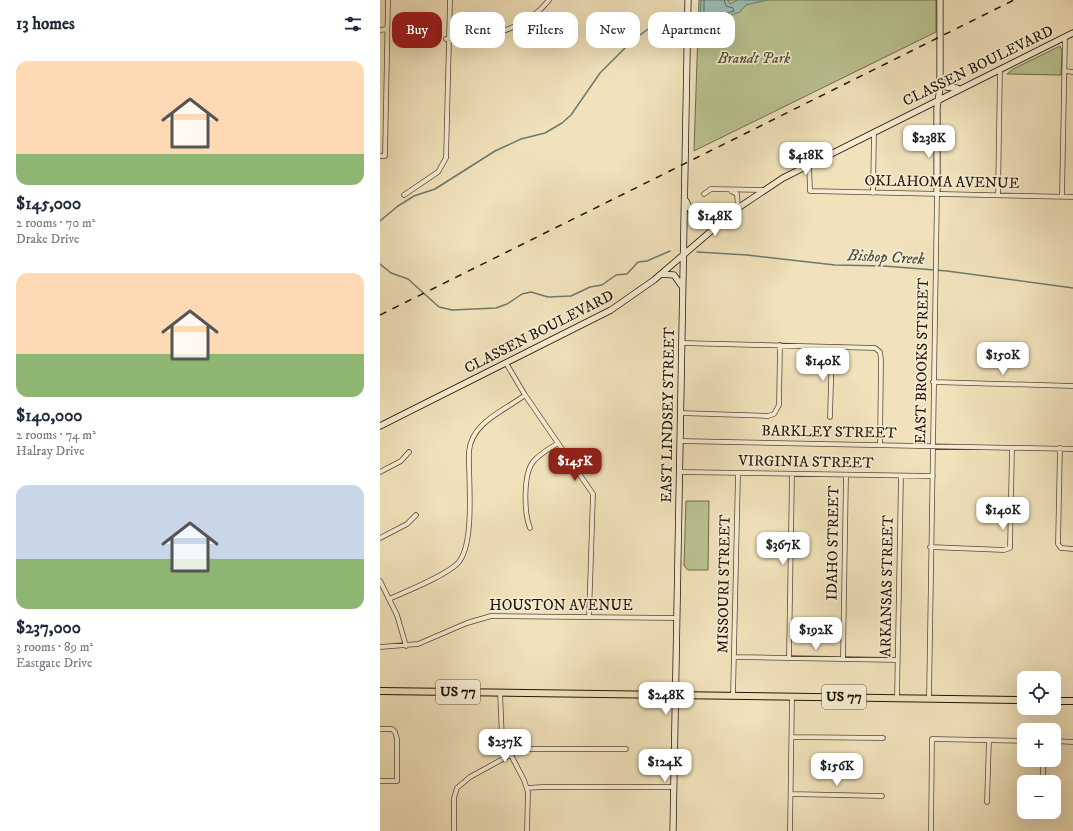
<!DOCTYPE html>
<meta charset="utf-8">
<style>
:root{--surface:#fff;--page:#f2f2f3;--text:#1f2937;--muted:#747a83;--accent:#8f2418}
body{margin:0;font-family:"IM FELL DW Pica",serif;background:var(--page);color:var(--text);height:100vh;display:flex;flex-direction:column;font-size:15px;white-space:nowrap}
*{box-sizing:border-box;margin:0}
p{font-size:13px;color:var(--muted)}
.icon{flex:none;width:22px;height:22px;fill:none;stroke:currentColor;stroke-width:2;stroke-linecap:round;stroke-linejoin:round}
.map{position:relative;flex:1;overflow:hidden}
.panel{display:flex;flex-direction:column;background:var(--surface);width:380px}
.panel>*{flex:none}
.top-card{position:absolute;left:12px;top:12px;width:380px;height:36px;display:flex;gap:8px}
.controls{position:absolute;left:637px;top:671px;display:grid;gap:8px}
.controls a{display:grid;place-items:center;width:44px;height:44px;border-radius:8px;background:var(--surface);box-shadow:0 4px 16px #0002;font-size:20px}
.price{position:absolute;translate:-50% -34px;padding:0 9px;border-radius:8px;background:#fff;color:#222;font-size:13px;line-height:26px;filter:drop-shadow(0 1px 2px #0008)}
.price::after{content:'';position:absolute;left:50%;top:24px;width:12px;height:9px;margin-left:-6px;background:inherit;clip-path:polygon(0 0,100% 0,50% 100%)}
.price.selected{background:var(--accent);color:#fff}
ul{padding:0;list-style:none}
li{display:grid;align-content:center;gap:8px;height:212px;padding:0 16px}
li span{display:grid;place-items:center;height:124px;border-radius:12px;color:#555}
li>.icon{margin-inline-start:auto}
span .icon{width:72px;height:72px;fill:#fffc;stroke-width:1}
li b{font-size:17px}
h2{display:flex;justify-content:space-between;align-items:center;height:48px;padding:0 16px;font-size:17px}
.tag{padding:0 14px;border-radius:12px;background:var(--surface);box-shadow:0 4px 16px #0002;font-size:14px;line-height:36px}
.tag.selected{background:var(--accent);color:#fff}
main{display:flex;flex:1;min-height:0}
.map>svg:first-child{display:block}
.green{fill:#bac390;stroke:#6c6c4c}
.water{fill:#9bbdb3;stroke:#697a6f}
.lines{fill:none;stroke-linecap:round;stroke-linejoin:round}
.shore{stroke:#5d695e;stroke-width:1}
.stream{stroke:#697a6f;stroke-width:1.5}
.street-casing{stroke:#544835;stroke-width:5.5}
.secondary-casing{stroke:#1f1508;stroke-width:7}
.primary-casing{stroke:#1f1508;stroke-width:8}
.street{stroke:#f6ecd3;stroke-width:4}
.secondary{stroke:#f6ecd3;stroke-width:5.5}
.primary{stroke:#f1e2bb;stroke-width:6}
.rail{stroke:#1f1508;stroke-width:1.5;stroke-dasharray:7 7;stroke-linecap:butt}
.labels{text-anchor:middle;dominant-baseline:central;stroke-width:3.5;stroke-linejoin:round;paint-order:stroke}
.shield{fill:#f6ecd3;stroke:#605645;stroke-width:1}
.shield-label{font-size:14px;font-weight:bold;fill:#1f1508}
.park-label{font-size:15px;font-style:italic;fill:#555238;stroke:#f6ecd3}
.street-label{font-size:15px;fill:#1f1508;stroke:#f6ecd3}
.water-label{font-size:16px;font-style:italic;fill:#4a5044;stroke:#f6ecd3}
</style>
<main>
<section class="panel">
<h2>13 homes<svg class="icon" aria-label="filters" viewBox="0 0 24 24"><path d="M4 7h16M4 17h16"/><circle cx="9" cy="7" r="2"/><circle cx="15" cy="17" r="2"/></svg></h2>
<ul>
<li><span style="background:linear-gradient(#ffd9b3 75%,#8fb573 0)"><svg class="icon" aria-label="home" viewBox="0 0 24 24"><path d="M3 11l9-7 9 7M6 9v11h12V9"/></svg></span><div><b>$145,000</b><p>2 rooms · 70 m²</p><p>Drake Drive</p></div></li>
<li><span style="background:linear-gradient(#ffd9b3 65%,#8fb573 0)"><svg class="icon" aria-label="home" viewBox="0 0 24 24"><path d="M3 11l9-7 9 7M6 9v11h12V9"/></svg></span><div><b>$140,000</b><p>2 rooms · 74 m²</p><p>Halray Drive</p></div></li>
<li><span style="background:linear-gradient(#c9d6e8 60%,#8fb573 0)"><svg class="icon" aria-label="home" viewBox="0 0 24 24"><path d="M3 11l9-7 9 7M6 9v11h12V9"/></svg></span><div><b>$237,000</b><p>3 rooms · 89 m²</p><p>Eastgate Drive</p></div></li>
</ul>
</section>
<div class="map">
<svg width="693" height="831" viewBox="0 0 693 831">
<rect width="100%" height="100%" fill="#f1e2bb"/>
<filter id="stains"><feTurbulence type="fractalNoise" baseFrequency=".005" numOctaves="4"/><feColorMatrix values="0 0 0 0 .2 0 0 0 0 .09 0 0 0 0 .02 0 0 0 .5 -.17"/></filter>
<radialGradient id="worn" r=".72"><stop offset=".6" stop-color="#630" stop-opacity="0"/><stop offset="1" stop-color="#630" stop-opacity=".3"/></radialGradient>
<path class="green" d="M319,0H556V32L314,151Z
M680,46L682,51L681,75L627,74L633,69Z
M306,501H329L328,570H308L304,566Z"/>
<path class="water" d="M321,0H348L350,4L358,0H387L366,5L360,12L337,20L330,33L322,29L320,26Z"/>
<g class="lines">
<path class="shore" d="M324,0V24L327,28L335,17L354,11L353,8L346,6L344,0"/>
<path class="stream" d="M0,221L18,206L34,196L55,189L115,151L141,139L165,133L182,123L191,115L220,73L252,41L283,18L291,15L297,18
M317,252L367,255L455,265L504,266L567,271L693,288
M0,264L11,273L28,279L59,307L72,310L116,308L127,304L142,294L151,292L168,297L191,296L210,287L222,285L236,275L247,274L258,262L267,261L290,251"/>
<defs>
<path id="street" d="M0,30L7,29
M66,39C104,38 144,32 169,0
M685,71L693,72
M0,156H5L8,0
M429,164L430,191L693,197
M351,191L357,194L358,208
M493,193L494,132
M324,194L331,189L383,190
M24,195L58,172L66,158L70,0
M618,195L620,69
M682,196L685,37
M302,343L495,348L500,352L501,360L500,445
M126,363L145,395L213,494L209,617
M553,382L693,386
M300,413L388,416L394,414L399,405L400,345
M450,417L452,347
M300,441L693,449
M680,448L678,544L681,548L693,549
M0,472L21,461L29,452
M299,472L553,476
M150,528C144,513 143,475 153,462C159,454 169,449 178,443
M0,538L27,524L36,515
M550,547L624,550L630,548L632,448
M0,581L17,615L26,646
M9,599C27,591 63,577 77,564C96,546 88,478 89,451C92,422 124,411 145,395
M0,647L38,644L87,623L111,616L297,618
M355,657L517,660
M409,658L412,474
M463,659L466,475
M120,692L122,738L144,780L148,792L147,831
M353,695L358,473
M517,698L521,476
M549,699L557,194
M0,729H12L15,732
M412,737L503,738
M674,741L693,742
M0,781H17V739L15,732
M663,782V760
M147,788L163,787H294
M411,794L502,796
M607,802L609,740
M74,831V798L77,788L90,777L141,749H246
M410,831L412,696
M551,831L552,739L644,741"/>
<path id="secondary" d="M561,80L566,87L577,88
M557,194V108L560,88V0
M306,201C315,223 322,220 343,219
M281,274L294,275L301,285
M0,426L231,310L274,280L358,208L403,178L693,33
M293,831L308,0"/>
<path id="primary" d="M0,691L644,700
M674,701H693"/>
</defs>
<use href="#street" class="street-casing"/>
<use href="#secondary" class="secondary-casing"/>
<use href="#primary" class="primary-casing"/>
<use href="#street" class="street"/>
<use href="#secondary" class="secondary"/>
<use href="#primary" class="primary"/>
<path class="rail" d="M0,315L634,0"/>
</g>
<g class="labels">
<g class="shield">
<rect x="56" y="680" width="44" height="24" rx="3"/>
<rect x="442" y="685" width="44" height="24" rx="3"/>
</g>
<g class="shield-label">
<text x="78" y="692">US 77</text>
<text x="464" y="697">US 77</text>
</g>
<g class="park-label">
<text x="374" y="58">Brandt Park</text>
</g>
<g class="street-label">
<text transform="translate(598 66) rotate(-26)">CLASSEN BOULEVARD</text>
<text transform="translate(562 182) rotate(1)">OKLAHOMA AVENUE</text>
<text transform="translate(159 332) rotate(-27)">CLASSEN BOULEVARD</text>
<text transform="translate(542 361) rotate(-89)">EAST BROOKS STREET</text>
<text transform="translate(288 415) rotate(-89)">EAST LINDSEY STREET</text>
<text transform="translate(449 432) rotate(1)">BARKLEY STREET</text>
<text transform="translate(426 462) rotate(1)">VIRGINIA STREET</text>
<text transform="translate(453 543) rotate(-89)">IDAHO STREET</text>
<text transform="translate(344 584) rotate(-89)">MISSOURI STREET</text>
<text transform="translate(507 586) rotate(-89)">ARKANSAS STREET</text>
<text x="181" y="605">HOUSTON AVENUE</text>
</g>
<g class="water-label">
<text transform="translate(506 257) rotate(3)">Bishop Creek</text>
</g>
</g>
<rect width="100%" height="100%" filter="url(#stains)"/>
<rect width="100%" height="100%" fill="url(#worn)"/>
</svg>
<div class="controls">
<a><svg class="icon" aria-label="locate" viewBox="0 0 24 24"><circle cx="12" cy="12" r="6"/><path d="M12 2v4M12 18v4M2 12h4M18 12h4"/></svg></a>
<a>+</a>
<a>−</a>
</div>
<b class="price" style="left:549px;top:159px">$238K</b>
<b class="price" style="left:426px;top:176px">$418K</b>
<b class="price" style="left:335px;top:237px">$148K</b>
<b class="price" style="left:623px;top:376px">$150K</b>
<b class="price" style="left:443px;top:382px">$140K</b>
<b class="price selected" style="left:195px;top:482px">$145K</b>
<b class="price" style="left:623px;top:531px">$140K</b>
<b class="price" style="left:403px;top:566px">$367K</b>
<b class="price" style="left:436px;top:651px">$192K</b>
<b class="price" style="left:286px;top:716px">$248K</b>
<b class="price" style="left:125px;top:763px">$237K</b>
<b class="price" style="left:285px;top:783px">$124K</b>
<b class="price" style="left:457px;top:787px">$156K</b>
<div class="top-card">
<a class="tag selected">Buy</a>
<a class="tag">Rent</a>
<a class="tag">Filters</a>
<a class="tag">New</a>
<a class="tag">Apartment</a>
</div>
</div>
</main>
